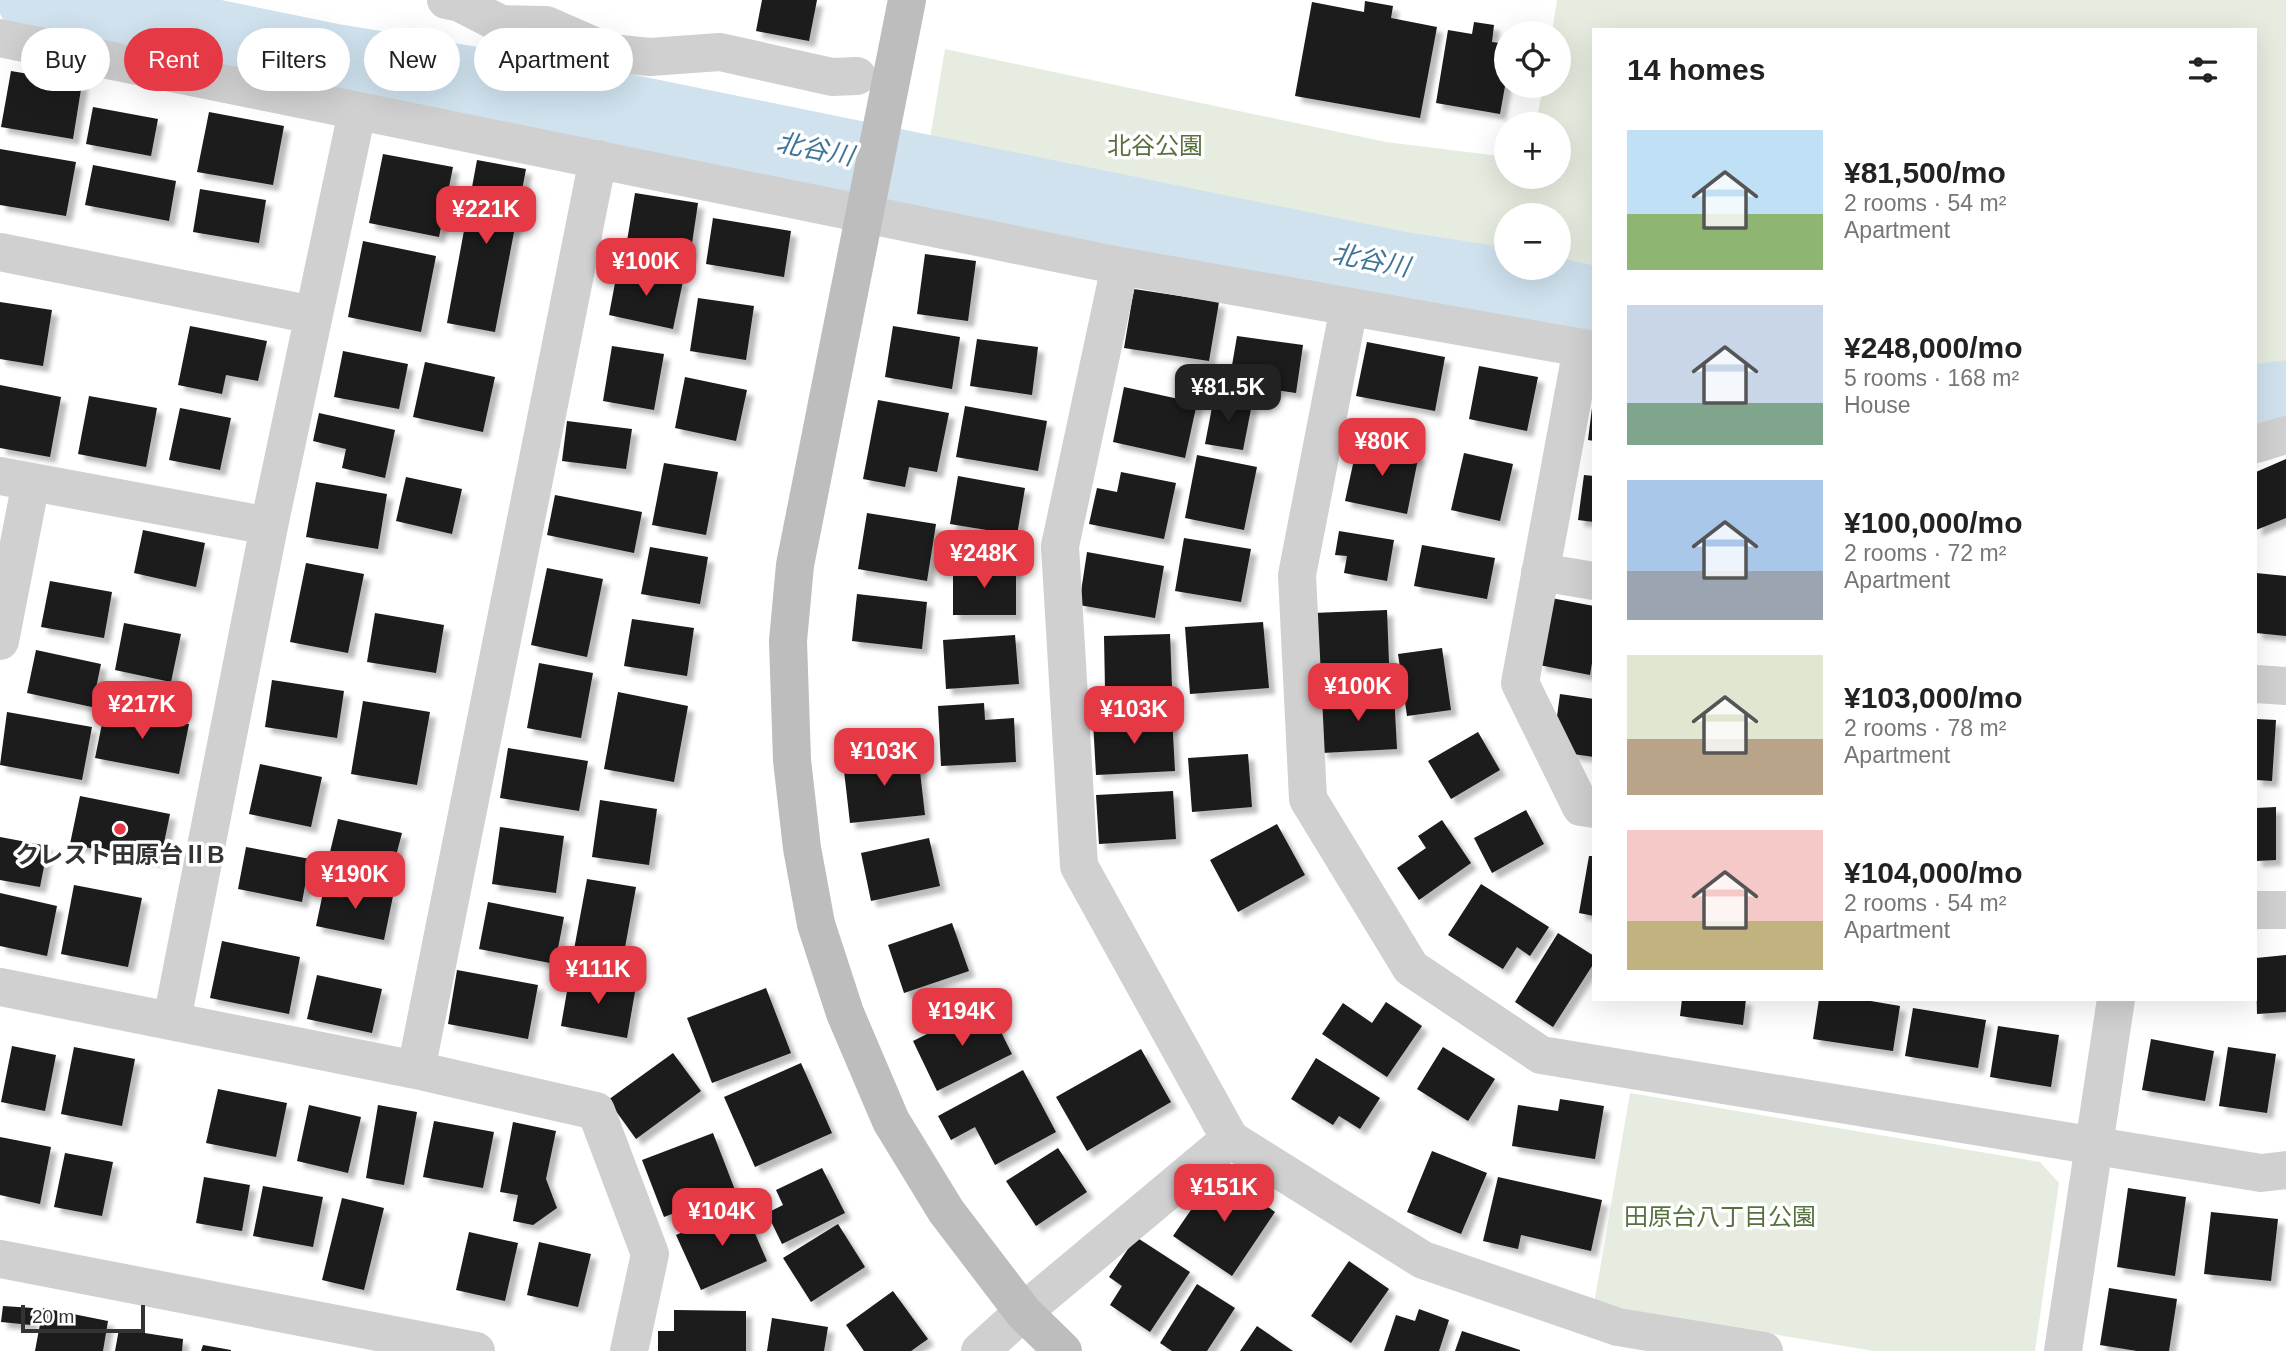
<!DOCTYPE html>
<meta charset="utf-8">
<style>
:root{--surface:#fff;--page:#f6f6f6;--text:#222;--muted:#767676;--accent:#e63946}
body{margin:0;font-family:Helvetica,"Noto Sans JP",sans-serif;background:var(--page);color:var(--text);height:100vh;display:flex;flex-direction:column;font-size:26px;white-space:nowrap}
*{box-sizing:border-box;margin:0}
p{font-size:23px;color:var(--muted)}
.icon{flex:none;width:38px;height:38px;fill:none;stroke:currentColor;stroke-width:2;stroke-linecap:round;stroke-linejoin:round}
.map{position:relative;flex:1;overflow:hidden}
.panel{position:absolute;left:1592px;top:28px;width:665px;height:973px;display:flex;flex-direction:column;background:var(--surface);border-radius:0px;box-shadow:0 7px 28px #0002}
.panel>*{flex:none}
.guide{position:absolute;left:21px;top:28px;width:665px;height:63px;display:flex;gap:14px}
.controls{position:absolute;left:1494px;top:21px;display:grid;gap:14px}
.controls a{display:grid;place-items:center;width:77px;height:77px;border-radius:50%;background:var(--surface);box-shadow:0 7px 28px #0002;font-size:35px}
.scale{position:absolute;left:21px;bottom:18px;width:124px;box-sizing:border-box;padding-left:7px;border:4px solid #333;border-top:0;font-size:19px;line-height:24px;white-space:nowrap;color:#333;-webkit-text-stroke:5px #fff;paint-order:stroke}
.price{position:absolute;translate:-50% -60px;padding:0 16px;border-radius:14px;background:var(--accent);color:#fff;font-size:23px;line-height:46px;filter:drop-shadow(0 2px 4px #0008)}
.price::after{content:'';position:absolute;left:50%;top:42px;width:21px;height:16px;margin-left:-10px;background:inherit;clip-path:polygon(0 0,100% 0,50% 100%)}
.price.current{background:#222;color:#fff}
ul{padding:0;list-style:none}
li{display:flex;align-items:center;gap:21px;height:175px;padding:0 35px}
li span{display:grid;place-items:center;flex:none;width:196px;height:140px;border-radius:0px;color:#555}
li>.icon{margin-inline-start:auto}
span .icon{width:84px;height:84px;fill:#fffc;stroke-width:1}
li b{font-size:30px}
h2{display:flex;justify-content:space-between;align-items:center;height:84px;padding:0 35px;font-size:30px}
.chip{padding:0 24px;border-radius:32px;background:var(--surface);box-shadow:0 7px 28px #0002;font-size:24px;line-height:63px}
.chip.current{background:var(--accent);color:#fff}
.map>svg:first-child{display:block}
.green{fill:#e6ecdf}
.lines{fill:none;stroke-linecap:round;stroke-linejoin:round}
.river{stroke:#cfe2ee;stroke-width:75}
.building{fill:#1a1a1a;filter:url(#shadow)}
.street{stroke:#d0d0d0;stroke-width:38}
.secondary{stroke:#bdbdbd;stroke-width:38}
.poi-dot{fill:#e63946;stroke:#fff;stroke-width:2.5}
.labels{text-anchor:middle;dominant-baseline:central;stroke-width:7;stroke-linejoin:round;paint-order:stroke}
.park-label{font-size:24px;fill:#56703f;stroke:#fff}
.poi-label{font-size:24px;font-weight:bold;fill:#333;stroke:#fff}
.water-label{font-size:26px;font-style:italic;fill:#3f7597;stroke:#fff}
</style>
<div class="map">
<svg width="2286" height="1351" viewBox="0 0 2286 1351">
<defs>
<filter id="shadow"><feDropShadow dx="6" dy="6" stdDeviation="2" flood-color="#0004"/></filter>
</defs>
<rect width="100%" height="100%" fill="#fff"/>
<path class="green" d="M1557,0H2286V370L2256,378V30H1594V286L1510,268H1559V215H1507V267L1371,235L1148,197L928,150L945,49L1386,142L1507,157V177H1559V124H1536L1543,86H1559V33H1552Z
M1630,1093L2040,1162L2059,1183L2035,1351H1874L1594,1304Z"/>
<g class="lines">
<path class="river" d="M35,0L332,61L575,101L1400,269L1511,286L1594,304
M2256,402L2286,398"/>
</g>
<path class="building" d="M762,0H817L809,41L756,31Z
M1365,1L1393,6L1391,18L1437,27L1420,118L1295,96L1312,2L1364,12Z
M1474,22L1494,25L1492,42L1507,44V75L1500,114L1436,103L1448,30L1472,34Z
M11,71L82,83L73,139L1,127Z
M93,107L158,119L151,156L86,144Z
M209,112L284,126L273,185L197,172Z
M0,149L76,162L66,216L0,205Z
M383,154L453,167L439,237L369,223Z
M477,160L526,169L495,332L447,323Z
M93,165L176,181L169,221L85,205Z
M200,189L266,200L259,243L193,232Z
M635,193L698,203L690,257L626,247Z
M713,218L791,231L784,277L706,264Z
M363,241L436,256L421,332L348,317Z
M925,254L976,261L968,321L917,314Z
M618,267L683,281L673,329L609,315Z
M1134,289L1219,302L1209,361L1124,348Z
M698,298L754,306L746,360L690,351Z
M0,302L52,310L43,366L0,359Z
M190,326L267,341L258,381L226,375L222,394L178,385Z
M893,326L960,337L952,389L885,377Z
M1237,336L1303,345L1296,393L1229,383Z
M977,339L1038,347L1032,395L970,386Z
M1367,342L1445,357L1435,411L1356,396Z
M612,346L664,354L654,410L603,401Z
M343,351L408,364L399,409L334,397Z
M425,362L495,377L483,432L413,417Z
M1479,366L1538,377L1527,431L1469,419Z
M685,377L747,390L736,441L675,428Z
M0,385L61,397L50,457L0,448Z
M1124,387L1197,403L1185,458L1113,442Z
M89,396L157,408L146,467L78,454Z
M1214,397L1252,404L1243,450L1205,444Z
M878,400L949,413L937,472L909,467L905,487L863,479Z
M1593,400H1594V441L1588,440Z
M965,406L1047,421L1038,471L956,457Z
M180,408L231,418L220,470L169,460Z
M319,413L395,430L385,478L342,468L346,449L313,441Z
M567,421L632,429L626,469L562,461Z
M1358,441L1419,454L1407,514L1345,501Z
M1464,453L1513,464L1500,521L1451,510Z
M1197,455L1257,467L1244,530L1185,518Z
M2286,459V518L2256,530V472Z
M664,463L718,472L706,535L652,525Z
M1121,472L1176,483L1164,539L1089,524L1097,488L1117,492Z
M1584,475L1594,476V522L1578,520Z
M958,476L1025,488L1017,535L950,524Z
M406,477L462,489L452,534L396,521Z
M316,482L387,494L378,549L306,537Z
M555,495L642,512L634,553L547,535Z
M867,513L936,524L927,581L858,569Z
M143,530L205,543L196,587L134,573Z
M1339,531L1394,540L1387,581L1344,573L1347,556L1335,555Z
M1184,538L1251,549L1241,602L1175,591Z
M1422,545L1495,558L1487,599L1414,586Z
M650,547L708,557L700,604L641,594Z
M1087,552L1164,566L1155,618L1079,605Z
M306,563L364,574L348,653L290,642Z
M953,564H1016V615H953Z
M547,568L603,579L587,657L531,645Z
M2256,573L2286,576V636L2256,633Z
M50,581L112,592L104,638L41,627Z
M857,594L927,602L922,649L852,641Z
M1551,598L1594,606V651L1590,675L1539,665Z
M1387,610L1389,663L1315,667L1313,613Z
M375,613L444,625L436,673L367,662Z
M632,619L694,628L687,676L624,666Z
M1263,622L1269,688L1190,694L1185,627Z
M124,623L181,634L171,682L115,670Z
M1170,634L1172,687L1105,689L1104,636Z
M1015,635L1019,684L946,689L943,640Z
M1442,648L1451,710L1407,716L1398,654Z
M36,650L101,664L92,707L27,693Z
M539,663L593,673L581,738L527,728Z
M272,680L344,691L337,738L265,727Z
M618,692L688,706L674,782L604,769Z
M1394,694L1397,749L1322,753L1319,697Z
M1560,694L1594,699V757L1573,754L1556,724Z
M363,701L430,712L417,785L351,774Z
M984,703L985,720L1014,718L1016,762L941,766L938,706Z
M105,709L189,724L179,774L95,758Z
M7,712L92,727L82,780L0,765Z
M1172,716L1175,771L1096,775L1093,721Z
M2256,719L2276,720L2272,781L2256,780Z
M1478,732L1500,770L1451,799L1428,761Z
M508,748L588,761L579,811L500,798Z
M918,754L925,815L850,823L843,762Z
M1248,754L1252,807L1192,812L1188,758Z
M260,764L322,777L311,827L249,814Z
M1173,791L1176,839L1099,844L1096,795Z
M80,796L170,814L160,862L70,844Z
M600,800L657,809L649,865L592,857Z
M2276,807V860L2256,861V808Z
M1526,810L1544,844L1492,873L1474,838Z
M338,819L402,833L393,867L330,852Z
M1442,820L1471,863L1419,900L1397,868L1426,848L1418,836Z
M1277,824L1305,875L1238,912L1210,860Z
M500,827L564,836L556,893L492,884Z
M0,837L48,846L40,887L0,880Z
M929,838L940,886L871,901L861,853Z
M246,847L310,859L302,902L238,889Z
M1589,856H1594V916L1579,913Z
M587,879L636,887L622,964L573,955Z
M325,883L393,896L384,940L316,926Z
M1481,884L1549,927L1530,956L1517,947L1503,969L1448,935Z
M74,885L142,898L128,967L61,954Z
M0,893L57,906L47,956L0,946Z
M488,902L564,917L555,964L479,949Z
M952,923L969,971L904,993L888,945Z
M1558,933L1594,956V963L1553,1027L1515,1002Z
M222,941L300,957L289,1014L210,998Z
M2286,955V1012L2257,1014L2256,958Z
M457,970L538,985L528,1039L448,1024Z
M570,974L636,986L627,1038L561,1026Z
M317,975L382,989L372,1033L307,1019Z
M766,988L791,1053L712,1083L687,1018Z
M1682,999H1746L1743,1025L1680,1016Z
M1819,999H1859L1900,1006L1893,1051L1813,1039Z
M1386,1002L1422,1026L1387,1077L1322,1034L1343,1003L1372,1023Z
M987,1004L1012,1054L937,1091L913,1041Z
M1913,1008L1986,1020L1978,1068L1905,1056Z
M1998,1026L2059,1035L2051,1087L1990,1077Z
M2151,1039L2214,1051L2205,1101L2142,1090Z
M12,1046L56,1055L45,1111L1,1102Z
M74,1047L135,1059L122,1126L61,1114Z
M1443,1047L1495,1079L1468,1121L1417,1089Z
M2228,1047L2276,1054L2267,1113L2219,1106Z
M1141,1049L1171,1102L1087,1151L1056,1097Z
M673,1053L701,1091L636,1139L608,1100Z
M1316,1058L1380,1098L1360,1129L1339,1116L1333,1125L1291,1099Z
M801,1063L832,1133L755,1167L724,1097Z
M1023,1070L1056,1132L995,1165L975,1127L951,1140L938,1116Z
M218,1089L287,1103L276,1157L206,1143Z
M1560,1099L1604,1106L1595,1159L1512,1146L1518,1105L1558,1111Z
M309,1105L361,1117L348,1173L297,1161Z
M378,1105L417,1112L404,1185L366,1178Z
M434,1121L494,1132L483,1188L423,1177Z
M513,1122L556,1131L546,1179L557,1208L533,1225L513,1221L518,1195L500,1192Z
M713,1133L735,1190L664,1217L642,1160Z
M0,1137L51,1147L40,1204L0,1195Z
M1058,1148L1087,1192L1036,1226L1006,1181Z
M1432,1151L1487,1173L1461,1234L1407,1212Z
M65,1153L113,1162L102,1216L54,1207Z
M822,1168L845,1213L782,1244L767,1213L783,1205L776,1190Z
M1217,1172L1275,1212L1232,1276L1173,1236Z
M204,1177L250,1185L242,1231L196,1223Z
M1498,1177L1602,1200L1591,1251L1521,1235L1518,1249L1483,1241Z
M263,1186L323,1197L313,1247L253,1236Z
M2128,1188L2186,1197L2175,1276L2117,1267Z
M342,1198L384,1208L364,1290L322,1280Z
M743,1206L767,1261L701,1290L676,1235Z
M2211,1212L2278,1219L2271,1281L2204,1274Z
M838,1224L865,1267L811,1302L783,1258Z
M469,1232L518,1243L505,1301L456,1290Z
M1136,1237L1190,1272L1150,1332L1110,1305L1122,1286L1109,1277Z
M539,1242L591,1254L578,1307L527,1295Z
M1349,1261L1389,1289L1351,1343L1311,1316Z
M1197,1284L1235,1308L1207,1351H1172L1160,1343Z
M2109,1288L2177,1299L2169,1351H2137L2100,1345Z
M893,1291L928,1339L911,1351H864L846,1325Z
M3,1306L33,1308L31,1325L1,1322Z
M43,1308L108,1321L103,1351H35Z
M1419,1309L1449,1320L1439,1351H1384L1396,1315L1415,1321Z
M674,1310L746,1311V1351H658V1331H674Z
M772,1318L828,1327L824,1351H767Z
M1257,1326L1293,1351H1240Z
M119,1329L183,1339L182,1351H115Z
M1462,1331L1520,1350V1351H1455Z
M203,1345L231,1350V1351H201Z"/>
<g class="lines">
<path class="street" d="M446,0L460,3L501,24L546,25L610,53L650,57L720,52L832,77L857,76
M0,38L1120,266L1594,350
M0,252L313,315
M1120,266L1060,546L1079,866L1230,1139L1423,1260L1618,1327L1764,1351
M1349,307L1297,575L1308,799L1411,968L1541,1055L2261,1173L2286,1170
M1582,348L1520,683L1581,807L1594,809
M2256,444L2286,435
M0,476L269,526
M1540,572L1594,581
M0,641L31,482
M2256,684L2286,686
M2256,910H2286
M0,987L416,1070L596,1111L650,1254L629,1351
M172,1020L269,526L357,112
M416,1070L598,159
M0,1259L476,1351
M980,1351L1023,1312L1230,1139
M2063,1351L2116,999"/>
<path class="secondary" d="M907,0L795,565L788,641L792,760L802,848L816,924L845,1013L891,1121L946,1211L1023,1312L1063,1351"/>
</g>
<circle class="poi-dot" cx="120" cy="829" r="7"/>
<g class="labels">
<g class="park-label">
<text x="1155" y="145">北谷公園</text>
<text x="1720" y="1216">田原台八丁目公園</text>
</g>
<g class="poi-label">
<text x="120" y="854">クレスト田原台ⅡB</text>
</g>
<g class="water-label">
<text transform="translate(815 149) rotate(11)">北谷川</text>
<text transform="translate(1371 260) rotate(11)">北谷川</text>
</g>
</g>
</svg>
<div class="controls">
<a><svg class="icon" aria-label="locate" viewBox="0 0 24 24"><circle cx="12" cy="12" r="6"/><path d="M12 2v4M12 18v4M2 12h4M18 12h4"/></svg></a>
<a>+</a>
<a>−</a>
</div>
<div class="scale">20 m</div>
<b class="price" style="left:486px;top:246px">¥221K</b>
<b class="price" style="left:646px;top:298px">¥100K</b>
<b class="price current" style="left:1228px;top:424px">¥81.5K</b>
<b class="price" style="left:1382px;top:478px">¥80K</b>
<b class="price" style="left:984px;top:590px">¥248K</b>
<b class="price" style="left:1358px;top:723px">¥100K</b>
<b class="price" style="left:142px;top:741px">¥217K</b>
<b class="price" style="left:1134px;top:746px">¥103K</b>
<b class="price" style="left:884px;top:788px">¥103K</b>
<b class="price" style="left:355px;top:911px">¥190K</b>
<b class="price" style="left:598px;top:1006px">¥111K</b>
<b class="price" style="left:962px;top:1048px">¥194K</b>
<b class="price" style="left:1224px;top:1224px">¥151K</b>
<b class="price" style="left:722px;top:1248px">¥104K</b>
<div class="guide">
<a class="chip">Buy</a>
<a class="chip current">Rent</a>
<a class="chip">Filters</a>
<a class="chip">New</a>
<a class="chip">Apartment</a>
</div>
<section class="panel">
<h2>14 homes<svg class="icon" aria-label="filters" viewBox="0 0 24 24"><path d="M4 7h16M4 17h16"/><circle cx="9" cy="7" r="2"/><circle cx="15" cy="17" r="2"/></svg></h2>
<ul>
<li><span style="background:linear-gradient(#bfe0f5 60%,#8fb573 0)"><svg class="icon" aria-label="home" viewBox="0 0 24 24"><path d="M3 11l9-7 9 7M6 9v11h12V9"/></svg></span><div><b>¥81,500/mo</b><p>2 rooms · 54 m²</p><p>Apartment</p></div></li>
<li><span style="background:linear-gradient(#c9d6e8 70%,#7fa58c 0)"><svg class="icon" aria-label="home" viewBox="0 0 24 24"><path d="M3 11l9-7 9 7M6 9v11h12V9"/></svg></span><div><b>¥248,000/mo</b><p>5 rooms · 168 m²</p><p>House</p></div></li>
<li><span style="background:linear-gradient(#a9c7e8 65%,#9aa5b1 0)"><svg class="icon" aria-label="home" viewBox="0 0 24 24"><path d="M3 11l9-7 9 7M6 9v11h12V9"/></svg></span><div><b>¥100,000/mo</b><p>2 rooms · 72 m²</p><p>Apartment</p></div></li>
<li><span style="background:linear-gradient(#dfe7d0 60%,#b9a48a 0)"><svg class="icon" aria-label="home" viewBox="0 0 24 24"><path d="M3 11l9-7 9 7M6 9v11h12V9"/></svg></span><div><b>¥103,000/mo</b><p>2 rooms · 78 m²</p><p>Apartment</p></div></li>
<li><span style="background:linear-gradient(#f6c9c9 65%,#c2b280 0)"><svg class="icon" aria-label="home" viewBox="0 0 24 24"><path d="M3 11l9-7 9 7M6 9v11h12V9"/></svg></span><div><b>¥104,000/mo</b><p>2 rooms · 54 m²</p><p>Apartment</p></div></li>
</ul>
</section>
</div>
